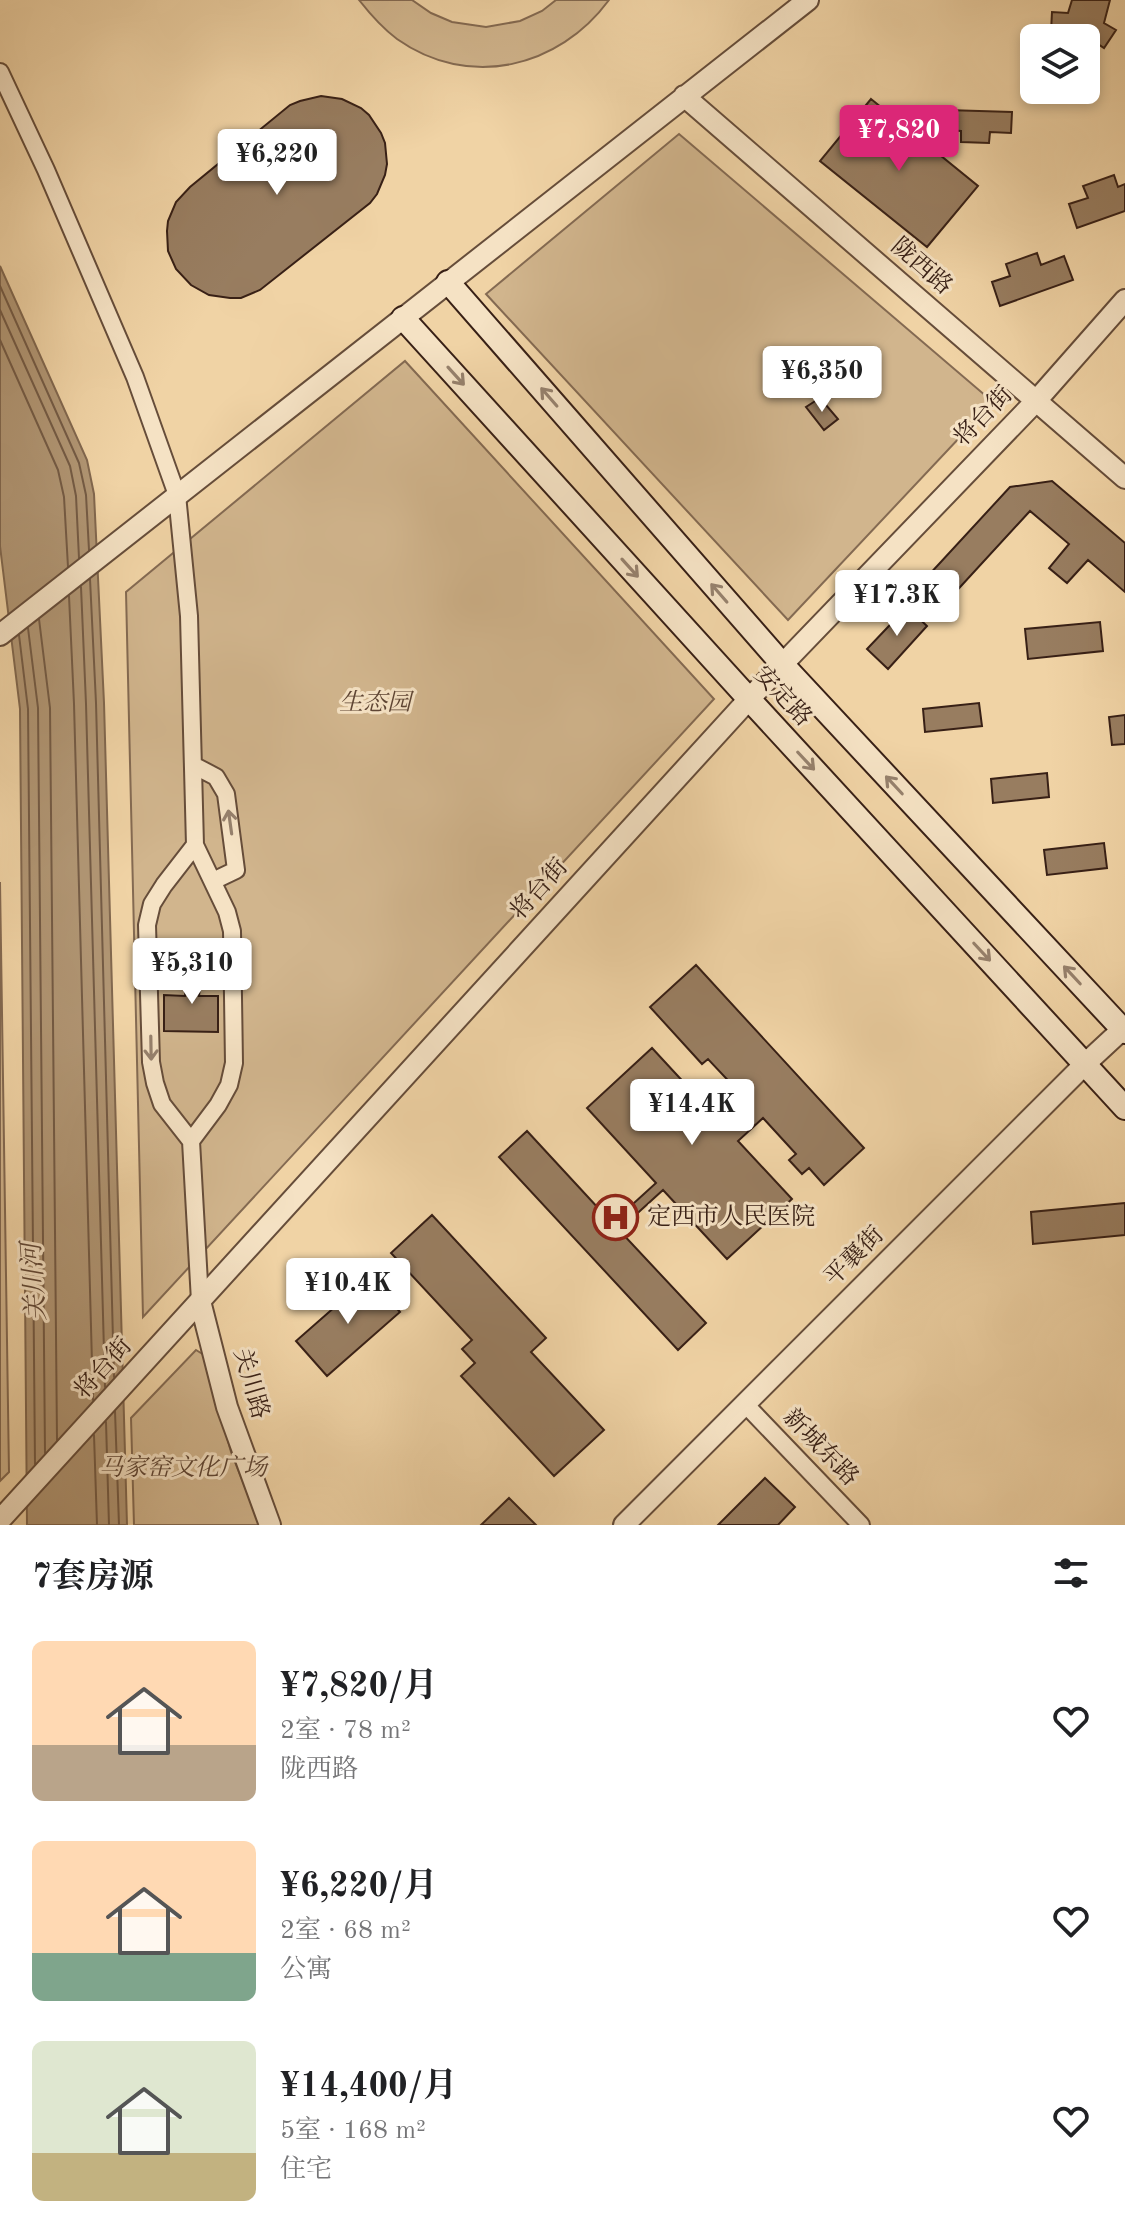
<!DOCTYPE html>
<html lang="zh">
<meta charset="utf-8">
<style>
:root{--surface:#fff;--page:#f6f6f6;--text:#202124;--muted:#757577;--accent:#db2777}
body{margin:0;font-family:"Old Standard TT","Noto Serif SC",serif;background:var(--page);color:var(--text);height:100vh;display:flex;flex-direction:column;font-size:30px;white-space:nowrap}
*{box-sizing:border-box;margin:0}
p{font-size:26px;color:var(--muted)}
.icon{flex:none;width:44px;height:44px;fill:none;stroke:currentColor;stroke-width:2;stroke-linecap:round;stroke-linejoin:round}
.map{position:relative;height:1525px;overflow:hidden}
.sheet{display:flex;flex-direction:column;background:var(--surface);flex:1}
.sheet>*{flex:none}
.tools{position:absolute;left:1020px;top:24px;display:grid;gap:16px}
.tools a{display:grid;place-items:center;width:80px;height:80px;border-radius:12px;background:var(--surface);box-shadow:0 4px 12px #0003;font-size:40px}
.price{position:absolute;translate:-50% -68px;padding:0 18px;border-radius:8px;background:#fff;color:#222;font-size:26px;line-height:52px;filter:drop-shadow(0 2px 4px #0008)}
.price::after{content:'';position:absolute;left:50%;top:48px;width:24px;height:18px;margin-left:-12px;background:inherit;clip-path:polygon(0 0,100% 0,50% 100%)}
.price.current{background:var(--accent);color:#fff}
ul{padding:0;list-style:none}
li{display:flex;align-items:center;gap:24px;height:200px;padding:0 32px}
li span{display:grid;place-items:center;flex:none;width:224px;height:160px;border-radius:12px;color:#555}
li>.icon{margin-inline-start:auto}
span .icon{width:96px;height:96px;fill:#fffc;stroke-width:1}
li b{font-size:34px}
h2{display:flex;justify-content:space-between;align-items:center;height:96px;padding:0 32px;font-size:34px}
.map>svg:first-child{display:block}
.green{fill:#d1b58d;stroke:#846a52;stroke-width:2}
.water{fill:#b19674;stroke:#81674e;stroke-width:2}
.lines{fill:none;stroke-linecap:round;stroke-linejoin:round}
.shore{stroke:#745b45;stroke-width:2}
.building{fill:#987d60;stroke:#382016;stroke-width:2}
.minor-casing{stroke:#664d3a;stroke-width:20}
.tertiary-casing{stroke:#664d3a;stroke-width:24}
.secondary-casing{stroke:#382016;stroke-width:26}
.minor{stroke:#f5e2c4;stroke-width:16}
.tertiary{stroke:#f5e2c4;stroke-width:20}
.secondary{stroke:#f5e2c4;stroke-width:22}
.oneway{stroke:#96816d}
.labels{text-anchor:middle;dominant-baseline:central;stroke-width:6;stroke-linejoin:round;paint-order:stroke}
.street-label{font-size:24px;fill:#382016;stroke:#f5e2c4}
.park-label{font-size:24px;font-style:italic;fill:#5e4534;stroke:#f5e2c4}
.poi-label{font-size:24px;fill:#382016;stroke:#f5e2c4;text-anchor:start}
.water-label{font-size:26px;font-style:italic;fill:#624937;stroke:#f5e2c4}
</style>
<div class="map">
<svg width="1125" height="1525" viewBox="0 0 1125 1525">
<rect width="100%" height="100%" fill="#f0d3a5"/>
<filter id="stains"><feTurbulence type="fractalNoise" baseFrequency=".0025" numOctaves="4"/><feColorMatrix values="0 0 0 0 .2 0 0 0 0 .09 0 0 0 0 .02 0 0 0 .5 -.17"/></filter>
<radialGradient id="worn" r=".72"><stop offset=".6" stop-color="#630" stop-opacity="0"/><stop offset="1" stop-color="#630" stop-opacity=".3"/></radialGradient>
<path class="green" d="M359,0H412L431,13L452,22L486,27L520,21L542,11L556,0H609C559,68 469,90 397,39C382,28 370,14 359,0Z
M679,134L993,402L788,620L486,294Z
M405,361L714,699L143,1317L126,592Z
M0,882L9,1472L0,1481Z
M196,1350L204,1355L231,1452L260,1525H134L131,1418Z"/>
<path class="water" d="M0,266L87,460L94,494L104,703L127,1525H27L20,709L0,546Z"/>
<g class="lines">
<path class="shore" d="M0,286L79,463L86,495L89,550
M0,310L70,466L76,496L79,558
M0,340L58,470L64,497L68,567
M90,579L96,703L114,1377
M81,587L86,704L105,1387
M69,596L74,704L93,1400
M39,619L50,708L57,1440
M28,628L38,708L45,1453
M19,635L28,709L35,1464
M115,1411L119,1525
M106,1422L109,1525
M94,1435L97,1525"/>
</g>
<path class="building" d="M1072,0H1110L1104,23L1116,30L1104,48L1083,34L1051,32L1052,12L1068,13Z
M321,96L342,99L361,108L369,115L381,133L385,143L387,164L385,175L377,194L370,203L260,290L241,298H230L209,295L191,285L176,269L168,251L167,231L168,221L176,202L190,187L290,105L300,101Z
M871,99L978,186L927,247L820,161Z
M946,110L1012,112L1011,133L990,132L989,143L961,142V131L945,130Z
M1114,175L1118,187L1125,184V211L1077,228L1069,204L1088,198L1083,186Z
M1037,253L1041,265L1064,256L1073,280L1000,306L992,282L1010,276L1006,264Z
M820,398L838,419L824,430L806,407Z
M1052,481L1125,543V592L1088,560L1067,583L1049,568L1069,544L1030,511L950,598L927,577L1010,487Z
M907,607L927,626L888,669L867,649Z
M1100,622L1103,651L1028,659L1025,629Z
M979,703L982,726L925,732L923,709Z
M1125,715V744L1112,745L1109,717Z
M1047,773L1049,797L993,803L991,779Z
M1104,843L1107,868L1047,875L1044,850Z
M203,959L199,996H218V1032L164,1031V995L185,996L189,960Z
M696,965L864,1148L824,1185L809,1168L802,1174L789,1160L796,1154L763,1118L738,1141L792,1199L727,1259L663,1190L619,1230L706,1323L678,1350L499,1157L527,1131L612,1223L656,1183L587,1108L652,1048L713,1114L738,1091L708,1059L702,1064L650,1007Z
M1125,1203V1235L1033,1244L1031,1212Z
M432,1215L546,1338L531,1352L604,1430L554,1476L461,1376L475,1363L462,1349L472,1340L391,1253Z
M369,1277L400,1312L327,1376L296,1341Z
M765,1478L795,1507L778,1525H718Z
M509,1498L536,1525H481Z"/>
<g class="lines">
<defs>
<path id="minor" d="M0,72L46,170L135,377L177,495L189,616L195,845L227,912L232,931L234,1063L229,1085L218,1105L191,1141
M193,765L216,777L226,794L236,870L213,881
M195,845L164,885L152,904L147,925L151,1062L155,1083L162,1104L191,1141L200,1301
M745,1404L861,1525"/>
<path id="tertiary" d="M684,96L1125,478
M0,635L808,0
M200,1301L227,1407L270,1525
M0,1520L749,699L1036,401L1125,300
M624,1525L1085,1064L1125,1027"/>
<path id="secondary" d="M448,282L783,665L1125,1032
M403,318L749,699L1125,1108"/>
</defs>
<use href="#minor" class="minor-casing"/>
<use href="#tertiary" class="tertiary-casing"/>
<use href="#secondary" class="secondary-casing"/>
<use href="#minor" class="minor"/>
<use href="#tertiary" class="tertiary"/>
<use href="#secondary" class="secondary"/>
</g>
<defs><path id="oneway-shaft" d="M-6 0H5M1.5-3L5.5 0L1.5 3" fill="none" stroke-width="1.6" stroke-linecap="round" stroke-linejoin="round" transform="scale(2)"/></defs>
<g class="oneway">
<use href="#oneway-shaft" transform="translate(456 376) rotate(48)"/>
<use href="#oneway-shaft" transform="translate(549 397) rotate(-131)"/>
<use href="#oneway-shaft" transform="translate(630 568) rotate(48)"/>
<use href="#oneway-shaft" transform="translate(719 593) rotate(-131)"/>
<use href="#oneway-shaft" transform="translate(806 761) rotate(47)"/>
<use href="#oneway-shaft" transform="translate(894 785) rotate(-133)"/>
<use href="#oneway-shaft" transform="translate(230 822) rotate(-98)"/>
<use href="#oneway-shaft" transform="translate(982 952) rotate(47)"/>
<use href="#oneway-shaft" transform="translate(1072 975) rotate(-133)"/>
<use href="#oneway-shaft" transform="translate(151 1048) rotate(89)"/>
</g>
<defs>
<symbol id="hospital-ring" viewBox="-11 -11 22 22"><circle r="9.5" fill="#f5e2c4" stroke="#8f2418" stroke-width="1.5"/><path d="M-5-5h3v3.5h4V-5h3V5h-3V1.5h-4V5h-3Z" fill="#8f2418"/></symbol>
</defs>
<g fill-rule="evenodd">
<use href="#hospital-ring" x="590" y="1192" width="51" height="51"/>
</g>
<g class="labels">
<g class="street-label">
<text transform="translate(921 267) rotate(41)">陇西路</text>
<text transform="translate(984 417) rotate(-46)">将台街</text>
<text transform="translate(782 697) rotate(47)">安定路</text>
<text transform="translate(540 890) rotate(-48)">将台街</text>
<text transform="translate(855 1257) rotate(-45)">平襄街</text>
<text transform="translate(104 1369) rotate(-48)">将台街</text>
<text transform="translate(250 1384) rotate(74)">关川路</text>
<text transform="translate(820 1448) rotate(46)">新城东路</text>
</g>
<g class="park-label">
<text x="375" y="704">生态园</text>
<text x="183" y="1469">马家窑文化广场</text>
</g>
<g class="poi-label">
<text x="647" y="1218">定西市人民医院</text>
</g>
<g class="water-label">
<text transform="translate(35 1282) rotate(-94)">关川河</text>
</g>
</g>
<rect width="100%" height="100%" filter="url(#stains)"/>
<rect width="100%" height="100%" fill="url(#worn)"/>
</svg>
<div class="tools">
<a><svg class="icon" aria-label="layers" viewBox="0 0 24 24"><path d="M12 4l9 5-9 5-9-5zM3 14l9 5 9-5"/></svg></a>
</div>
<b class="price current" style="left:899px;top:173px">¥7,820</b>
<b class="price" style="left:277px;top:197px">¥6,220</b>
<b class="price" style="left:822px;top:414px">¥6,350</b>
<b class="price" style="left:897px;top:638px">¥17.3K</b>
<b class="price" style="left:192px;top:1006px">¥5,310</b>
<b class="price" style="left:692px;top:1147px">¥14.4K</b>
<b class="price" style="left:348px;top:1326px">¥10.4K</b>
</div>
<section class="sheet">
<h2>7套房源<svg class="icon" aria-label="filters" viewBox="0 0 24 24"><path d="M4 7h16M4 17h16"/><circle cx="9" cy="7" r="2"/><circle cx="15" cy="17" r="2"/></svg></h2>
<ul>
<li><span style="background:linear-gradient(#ffd9b3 65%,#b9a48a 0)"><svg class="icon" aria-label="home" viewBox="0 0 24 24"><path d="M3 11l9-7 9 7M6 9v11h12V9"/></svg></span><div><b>¥7,820/月</b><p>2室 · 78 m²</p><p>陇西路</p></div><svg class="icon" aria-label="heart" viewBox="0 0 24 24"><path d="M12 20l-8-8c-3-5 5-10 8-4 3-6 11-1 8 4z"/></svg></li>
<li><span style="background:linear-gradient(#ffd9b3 70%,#7fa58c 0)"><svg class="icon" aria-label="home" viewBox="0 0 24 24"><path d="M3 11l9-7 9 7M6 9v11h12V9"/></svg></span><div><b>¥6,220/月</b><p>2室 · 68 m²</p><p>公寓</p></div><svg class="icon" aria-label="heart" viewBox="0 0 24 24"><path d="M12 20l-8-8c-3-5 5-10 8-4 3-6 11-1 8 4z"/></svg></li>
<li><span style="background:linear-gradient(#dfe7d0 70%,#c2b280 0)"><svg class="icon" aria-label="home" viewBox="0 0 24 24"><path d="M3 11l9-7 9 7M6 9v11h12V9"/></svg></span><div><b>¥14,400/月</b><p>5室 · 168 m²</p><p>住宅</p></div><svg class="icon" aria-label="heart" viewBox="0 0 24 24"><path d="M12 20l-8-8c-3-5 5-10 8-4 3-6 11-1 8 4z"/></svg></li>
</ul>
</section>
